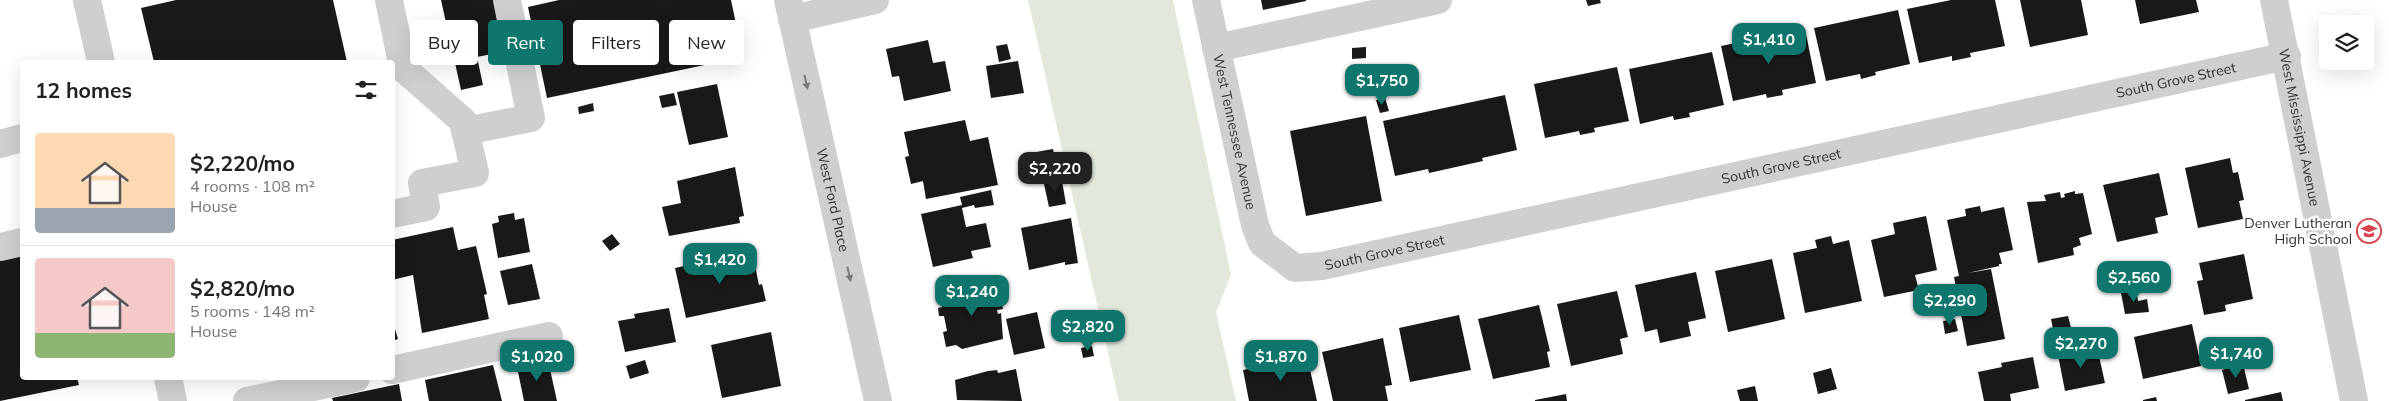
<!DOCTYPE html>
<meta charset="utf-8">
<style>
:root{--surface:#fff;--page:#f6f6f6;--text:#202124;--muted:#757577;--line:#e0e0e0;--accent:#0f766e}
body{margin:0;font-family:Mulish,sans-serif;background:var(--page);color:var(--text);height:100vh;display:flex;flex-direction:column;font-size:19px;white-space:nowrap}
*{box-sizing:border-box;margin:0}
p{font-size:16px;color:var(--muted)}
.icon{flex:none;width:28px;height:28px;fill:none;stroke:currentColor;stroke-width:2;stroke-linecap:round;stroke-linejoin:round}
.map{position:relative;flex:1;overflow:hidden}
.panel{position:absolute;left:20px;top:60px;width:375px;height:320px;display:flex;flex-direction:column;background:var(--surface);border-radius:5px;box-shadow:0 5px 20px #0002}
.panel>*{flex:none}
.guide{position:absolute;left:410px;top:20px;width:475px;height:45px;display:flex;gap:10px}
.fabs{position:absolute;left:2319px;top:15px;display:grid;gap:10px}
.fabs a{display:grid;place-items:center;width:55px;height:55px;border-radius:5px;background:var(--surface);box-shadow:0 5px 20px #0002;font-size:25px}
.price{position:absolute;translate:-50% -42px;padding:0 11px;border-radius:10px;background:var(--accent);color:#fff;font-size:16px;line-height:32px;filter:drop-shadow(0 1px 2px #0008)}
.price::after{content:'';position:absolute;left:50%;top:30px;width:15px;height:11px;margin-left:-8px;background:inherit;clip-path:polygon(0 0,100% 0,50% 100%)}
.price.current{background:#222;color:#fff}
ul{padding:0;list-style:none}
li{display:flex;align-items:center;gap:15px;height:125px;padding:0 15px}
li+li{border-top:1px solid var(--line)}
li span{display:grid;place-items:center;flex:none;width:140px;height:100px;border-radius:5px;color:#555}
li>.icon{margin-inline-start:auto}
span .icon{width:60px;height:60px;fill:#fffc;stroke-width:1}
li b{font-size:21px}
h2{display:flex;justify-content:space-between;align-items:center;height:60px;padding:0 15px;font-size:21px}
.pill{padding:0 18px;border-radius:5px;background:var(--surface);box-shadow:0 5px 20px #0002;font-size:18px;line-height:45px}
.pill.current{background:var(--accent);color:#fff}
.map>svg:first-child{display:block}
.green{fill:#e2e8dc}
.building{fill:#191919}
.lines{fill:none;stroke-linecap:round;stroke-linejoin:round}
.minor{stroke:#cfcfcf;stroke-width:28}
.oneway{fill:#797979}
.labels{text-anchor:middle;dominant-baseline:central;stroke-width:5;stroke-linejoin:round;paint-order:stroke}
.street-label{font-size:14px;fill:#323232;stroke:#fff}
.poi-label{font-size:14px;fill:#323232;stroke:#fff;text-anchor:end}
</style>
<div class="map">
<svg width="2389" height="401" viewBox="0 0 2389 401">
<rect width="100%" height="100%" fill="#fff"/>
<path class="green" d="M1028,0H1173L1231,275L1216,312L1236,401H1119Z"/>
<path class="building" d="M176,0H333L347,62H154L141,8Z
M441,0H505L516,49L477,57L483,85L461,90Z
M559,0H731L743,57L547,98L528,7Z
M1261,0H1306V1L1263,10Z
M1586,0H1600L1601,3L1588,6Z
M1951,0H1995L2005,46L1970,53L1971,57L1952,61V56L1919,63L1907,9Z
M2020,0H2081L2088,35L2030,47Z
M2135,0H2196L2199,12L2140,24Z
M1898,10L1910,64L1875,72L1876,75L1861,79L1860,74L1826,81L1814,28Z
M1805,29L1816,83L1782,90L1783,95L1767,98L1766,94L1733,101L1721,46Z
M928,40L933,63L945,61L951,91L904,101L899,76L892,77L886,49Z
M1007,44L1011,59L999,62L996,46Z
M1366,47V58L1352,59V48Z
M1712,52L1724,105L1689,113L1690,117L1674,120L1673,116L1640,124L1629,69Z
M1018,61L1024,93L991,98L986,66Z
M1617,67L1629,121L1594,128L1595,132L1580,135L1579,131L1545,138L1534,84Z
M717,84L728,137L689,145L677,92Z
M674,93L677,105L662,108L659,96Z
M1505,95L1517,150L1482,158L1483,161L1429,173L1428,169L1395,176L1383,121Z
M1385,98L1389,111L1380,113L1376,100Z
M593,103L594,111L579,114L578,107Z
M1366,116L1382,201L1306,216L1290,131Z
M965,120L970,141L988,137L998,185L926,199L923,181L911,184L905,157L909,156L904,132Z
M1053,149L1057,169L1035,174L1031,153Z
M2230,158L2233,173L2238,172L2244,200L2239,201L2243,219L2198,228L2185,168Z
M735,167L744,216L739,217L740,223L669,236L662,207L681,203L677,181Z
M2159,173L2168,215L2155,218L2158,233L2117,242L2103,185Z
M1062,181L1066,204L1049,207L1044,184Z
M991,190L994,205L975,208L974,205L962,208L966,227L986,223L991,247L971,251L973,258L933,267L921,214L962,205L960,197Z
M2075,191V194L2083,193L2092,234L2079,238L2081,245L2073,248L2074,255L2038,263L2027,202L2046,201L2044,195L2060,192L2061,198L2065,197L2064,194Z
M1980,206L1981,212L2004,207L2013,250L1999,253L2002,264H1999V266L1968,273L1991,269L2005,339L1967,346L1954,277L1959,276L1947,220L1966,216L1965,209Z
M514,213L515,220L524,218L530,252L498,258L492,224L499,222L498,216Z
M1926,216L1937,270L1915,275L1919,290L1884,297L1871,240L1895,234L1893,223Z
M1071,218L1078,263L1065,265V262L1029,270L1021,228Z
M453,227L458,250L476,246L487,294L484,295L489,319L422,333L413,275L392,280V240Z
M612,234L620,244L610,251L602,241Z
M1831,236L1833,244L1849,240L1862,301L1805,313L1793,253L1817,248L1815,240Z
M22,249V378H77L79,385L0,401V253Z
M752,251L759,285L762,284L766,301L686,318L675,268Z
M2244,254L2253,299L2225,305L2226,311L2204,315L2197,281L2203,280L2199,263Z
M1772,259L1785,319L1728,332L1715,271Z
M532,264L540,299L508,305L500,271Z
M1696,272L1706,318L1688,322L1691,336L1660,343L1657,329L1645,332L1635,285Z
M989,284L990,288L998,286L1003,309L997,310L998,314L1001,313L1003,339L962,349L956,345L946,347L943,332L947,331L944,316H939L938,308L942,307L940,298L946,296L945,294L967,293L966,289H981V286Z
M2136,290L2138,301L2147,299L2149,312L2125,314L2121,293Z
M1617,291L1628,337L1620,339L1623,354L1571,366L1557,304Z
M1539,305L1550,351L1547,352L1550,367L1493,379L1478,319Z
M669,308L676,342L625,352L618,321L635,318L634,314Z
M1037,312L1045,348L1014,355L1006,319Z
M1459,315L1471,370L1410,382L1399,328Z
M2068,316L2073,335L2055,338L2051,319Z
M392,319L398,339L392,341Z
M1955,319L1958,331L1945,334L1943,321Z
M2192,324L2201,366L2143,379L2134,337Z
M771,332L781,386L722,398L711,345Z
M1383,338L1392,385L1385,386L1388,401H1333L1322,352Z
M1092,346L1094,356L1083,358L1081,348Z
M2097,347L2105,383L2065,391L2058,355Z
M1307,356L1317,401H1249L1243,370Z
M2033,357L2039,388L2010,394L2011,401H1984L1978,372L2002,367L2001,363Z
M548,360L557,401H524L517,367Z
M645,360L649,373L630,379L626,366Z
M2243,364L2249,389L2228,394L2222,370Z
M493,365L502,401H429L425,380Z
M1831,368L1837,389L1818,394L1813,373Z
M1016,369L1022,401L957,400L955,380L988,371L997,370L998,373Z
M399,384L402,401H333L332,398Z
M1755,386L1758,401H1740L1737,390Z
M2281,392L2283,401H2245V400Z
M1566,394L1567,401H1535V400Z
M2156,397L2157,401H2143V400Z"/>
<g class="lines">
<g class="minor">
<path d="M87,0L101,62"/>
<path d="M389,0L403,68L463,121L475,173L422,183L426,207L392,214"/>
<path id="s1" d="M788,0L878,401"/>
<path id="s2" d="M1206,0L1255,225L1262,243L1295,268L1322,266L2287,56"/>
<path id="s3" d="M2274,0L2354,401"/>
<path d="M792,19L875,0"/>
<path d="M1216,48L1438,0"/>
<path d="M465,131L531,118L507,0"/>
<path d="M0,144L22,138"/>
<path d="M0,247L22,242"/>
<path d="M392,370L549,336"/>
<path d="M168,378L173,401"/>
<path d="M247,401L356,378"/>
</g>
</g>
<defs><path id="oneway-solid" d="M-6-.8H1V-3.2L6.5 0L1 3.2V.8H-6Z" transform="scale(1.25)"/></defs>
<g class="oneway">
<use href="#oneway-solid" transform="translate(806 82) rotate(77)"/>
<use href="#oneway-solid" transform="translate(849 274) rotate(77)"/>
</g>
<defs>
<symbol id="school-ring" viewBox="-11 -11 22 22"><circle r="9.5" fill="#fff" stroke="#d8454f" stroke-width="1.5"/><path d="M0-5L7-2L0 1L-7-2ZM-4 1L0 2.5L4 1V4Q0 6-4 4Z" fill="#d8454f"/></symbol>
</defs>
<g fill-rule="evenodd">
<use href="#school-ring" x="2355" y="217" width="28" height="28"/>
</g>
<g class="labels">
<g class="street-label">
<text stroke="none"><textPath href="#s2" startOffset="1192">South Grove Street</textPath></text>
<text stroke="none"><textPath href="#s3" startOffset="130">West Mississippi Avenue</textPath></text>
<text stroke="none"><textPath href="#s2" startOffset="135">West Tennessee Avenue</textPath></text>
<text stroke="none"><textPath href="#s2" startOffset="788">South Grove Street</textPath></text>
<text stroke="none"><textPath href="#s1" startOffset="205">West Ford Place</textPath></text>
<text stroke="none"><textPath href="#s2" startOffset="382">South Grove Street</textPath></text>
</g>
<g class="poi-label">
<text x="2352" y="223">Denver Lutheran<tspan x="2352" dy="16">High School</tspan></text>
</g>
</g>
</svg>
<div class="fabs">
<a><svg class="icon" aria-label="layers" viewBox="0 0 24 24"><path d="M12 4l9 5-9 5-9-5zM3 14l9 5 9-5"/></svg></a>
</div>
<b class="price" style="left:1769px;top:65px">$1,410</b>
<b class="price" style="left:1382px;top:106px">$1,750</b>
<b class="price current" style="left:1055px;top:194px">$2,220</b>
<b class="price" style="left:720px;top:285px">$1,420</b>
<b class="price" style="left:2134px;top:303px">$2,560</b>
<b class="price" style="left:972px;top:317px">$1,240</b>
<b class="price" style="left:1950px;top:326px">$2,290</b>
<b class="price" style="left:1088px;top:352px">$2,820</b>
<b class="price" style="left:2081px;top:369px">$2,270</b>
<b class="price" style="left:2236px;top:379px">$1,740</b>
<b class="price" style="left:537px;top:382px">$1,020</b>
<b class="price" style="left:1281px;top:382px">$1,870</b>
<div class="guide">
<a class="pill">Buy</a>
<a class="pill current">Rent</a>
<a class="pill">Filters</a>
<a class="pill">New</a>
</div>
<section class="panel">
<h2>12 homes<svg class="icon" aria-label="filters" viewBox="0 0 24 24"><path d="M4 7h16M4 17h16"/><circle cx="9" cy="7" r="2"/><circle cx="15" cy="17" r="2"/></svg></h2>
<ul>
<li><span style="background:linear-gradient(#ffd9b3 75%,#9aa5b1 0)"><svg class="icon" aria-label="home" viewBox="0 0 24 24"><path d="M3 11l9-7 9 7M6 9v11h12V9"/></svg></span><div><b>$2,220/mo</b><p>4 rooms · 108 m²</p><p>House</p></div></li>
<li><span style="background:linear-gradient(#f6c9c9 75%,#8fb573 0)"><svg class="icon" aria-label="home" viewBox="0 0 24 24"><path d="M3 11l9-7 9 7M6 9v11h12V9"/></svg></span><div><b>$2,820/mo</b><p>5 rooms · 148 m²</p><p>House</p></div></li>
</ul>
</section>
</div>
